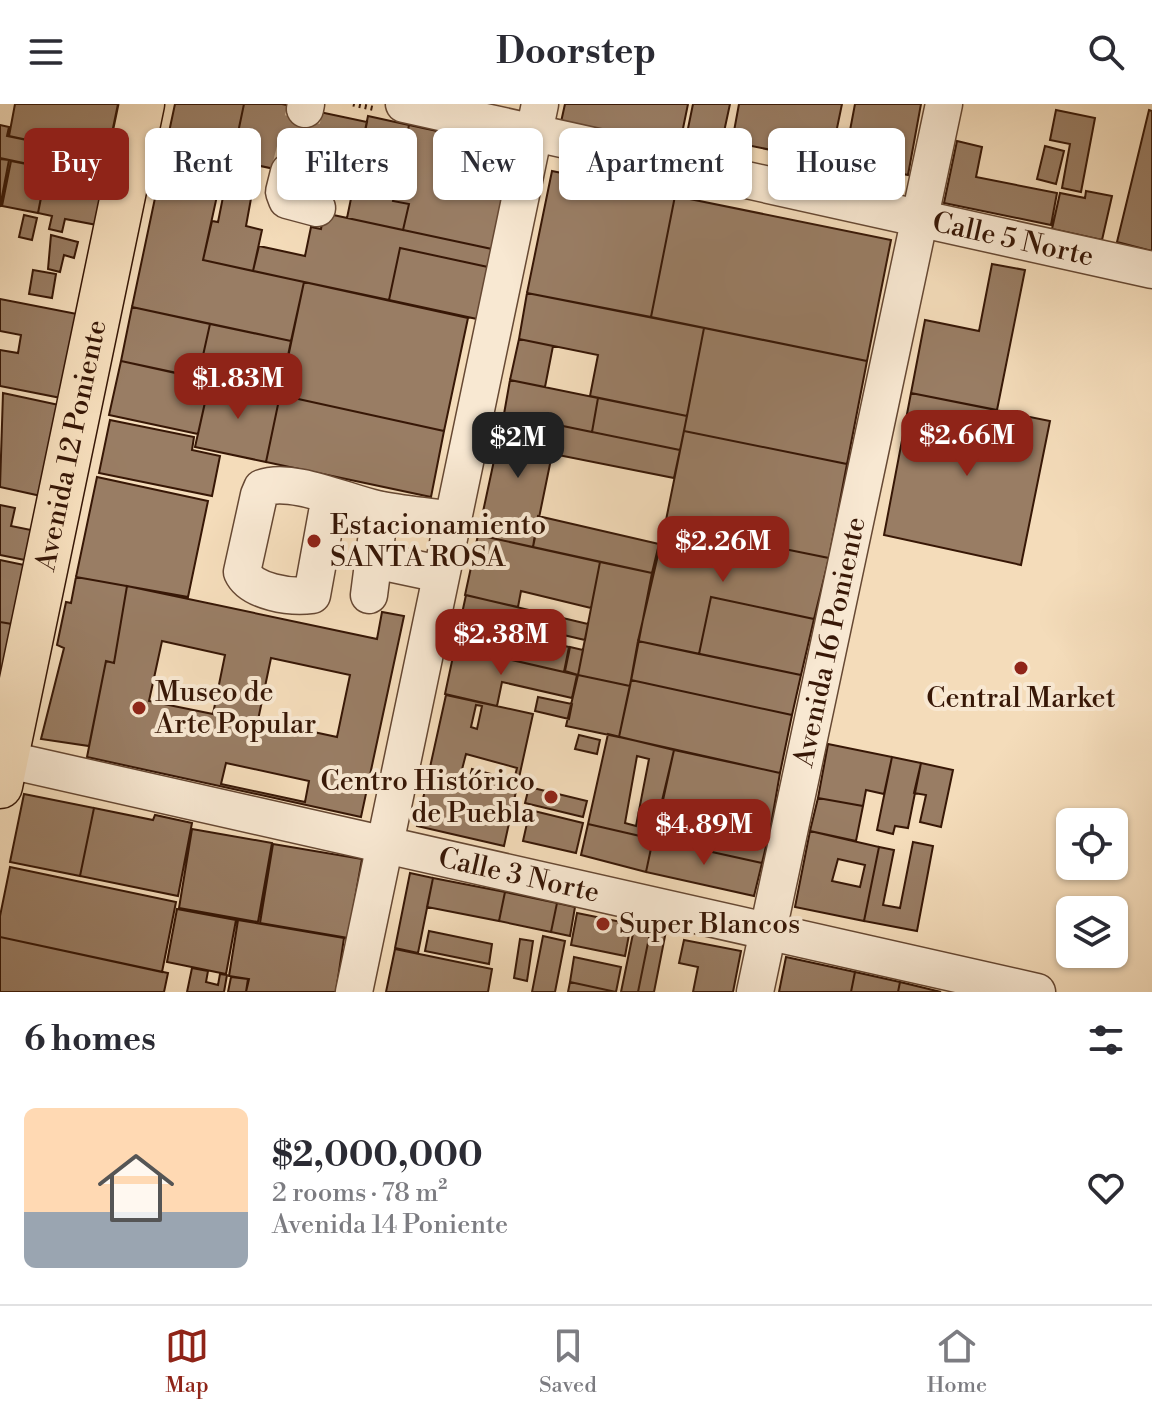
<!DOCTYPE html>
<meta charset="utf-8">
<style>
:root{--surface:#fff;--page:#f7f7f7;--text:#2b2b33;--muted:#7c7c81;--line:#e1e1e2;--accent:#8f2418}
body{margin:0;font-family:"Libre Bodoni",serif;background:var(--page);color:var(--text);height:100vh;display:flex;flex-direction:column;font-size:30px;white-space:nowrap}
*{box-sizing:border-box;margin:0}
p{font-size:26px;color:var(--muted)}
.icon{flex:none;width:44px;height:44px;fill:none;stroke:currentColor;stroke-width:2;stroke-linecap:round;stroke-linejoin:round}
.map{position:relative;height:888px;overflow:hidden}
.side{display:flex;flex-direction:column;background:var(--surface);flex:1}
.side>*{flex:none}
.banner{position:absolute;left:24px;top:24px;width:1104px;height:72px;display:flex;gap:16px}
.tools{position:absolute;left:1056px;top:704px;display:grid;gap:16px}
.tools a{display:grid;place-items:center;width:72px;height:72px;border-radius:12px;background:var(--surface);box-shadow:0 2px 6px #0004;font-size:40px}
.price{position:absolute;translate:-50% -68px;padding:0 18px;border-radius:16px;background:var(--accent);color:#fff;font-size:26px;line-height:52px;filter:drop-shadow(0 2px 4px #0008)}
.price::after{content:'';position:absolute;left:50%;top:48px;width:24px;height:18px;margin-left:-12px;background:inherit;clip-path:polygon(0 0,100% 0,50% 100%)}
.price.current{background:#222;color:#fff}
ul{padding:0;list-style:none}
li{display:flex;align-items:center;gap:24px;height:200px;padding:0 24px}
li+li{border-top:2px solid var(--line)}
li span{display:grid;place-items:center;flex:none;width:224px;height:160px;border-radius:12px;color:#555}
li>.icon{margin-inline-start:auto}
span .icon{width:96px;height:96px;fill:#fffc;stroke-width:1}
li b{font-size:34px}
h2{display:flex;justify-content:space-between;align-items:center;height:96px;padding:0 24px;font-size:34px}
.pill{padding:0 28px;border-radius:12px;background:var(--surface);box-shadow:0 2px 6px #0004;font-size:28px;line-height:72px}
.pill.current{background:var(--accent);color:#fff}
header{display:flex;justify-content:space-between;align-items:center;height:104px;padding:0 24px;background:var(--surface);font-size:36px;font-weight:800}
.dock{display:flex;justify-content:space-around;align-items:center;height:112px;border-top:2px solid var(--line);background:var(--surface);font-size:22px;color:var(--muted)}
.dock a{display:grid;justify-items:center;gap:4px}
.dock .current{color:var(--accent)}
.map>svg:first-child{display:block}
.building{fill:#997d64;stroke:#371706;stroke-width:2;fill-rule:evenodd}
.lines{fill:none;stroke-linecap:round;stroke-linejoin:round}
.minor-tunnel{stroke:#ceb596;stroke-width:36;stroke-dasharray:36 18;stroke-linecap:butt}
.minor-casing{stroke:#664833;stroke-width:39}
.major-casing{stroke:#371706;stroke-width:47}
.path{stroke:#371706;stroke-width:5;stroke-dasharray:2 4;stroke-linecap:butt}
.minor{stroke:#f8e8d2;stroke-width:36}
.major{stroke:#f4dcba;stroke-width:44}
.poi-dot{fill:#8f2418;stroke:#f8e8d2;stroke-width:3}
.labels{text-anchor:middle;dominant-baseline:central;stroke-width:8;stroke-linejoin:round;paint-order:stroke}
.street-label{font-size:28px;fill:#371706;stroke:#f8e8d2}
.poi-label{font-size:28px;fill:#371706;stroke:#f8e8d2;text-anchor:start}
</style>
<header><svg class="icon" aria-label="menu" viewBox="0 0 24 24"><path d="M4 6h16M4 12h16M4 18h16"/></svg>Doorstep<svg class="icon" aria-label="search" viewBox="0 0 24 24"><circle cx="10" cy="10" r="6"/><path d="M15 15l6 6"/></svg></header>
<div class="map">
<svg width="1152" height="888" viewBox="0 0 1152 888">
<rect width="100%" height="100%" fill="#f4dcba"/>
<filter id="stains"><feTurbulence type="fractalNoise" baseFrequency=".0025" numOctaves="4"/><feColorMatrix values="0 0 0 0 .2 0 0 0 0 .09 0 0 0 0 .02 0 0 0 .5 -.17"/></filter>
<radialGradient id="worn" r=".72"><stop offset=".6" stop-color="#630" stop-opacity="0"/><stop offset="1" stop-color="#630" stop-opacity=".3"/></radialGradient>
<path class="building" d="M15,0H118L107,53L9,32Z
M175,0H244L232,57L166,42Z
M244,0H282L367,18L354,82L251,60L249,70L230,67Z
M565,0H688L679,44L561,18Z
M693,0H730L719,51L684,44Z
M739,0H842L830,58L732,38Z
M855,0H921L908,71L844,58Z
M1056,6L1095,14L1081,88L1062,84L1070,40L1050,36Z
M1149,6L1152,7V147L1117,138Z
M368,12L409,21L393,97L409,100L403,126L347,114Z
M0,21L9,23L7,32L51,41L47,64L0,54Z
M409,21L507,42L504,57L510,58L492,145L403,126L409,100L393,97Z
M957,37L982,43L976,73L1057,89L1051,121L944,99Z
M166,42L225,55L203,156L304,178L291,237L132,203Z
M1045,42L1064,47L1056,80L1037,75Z
M50,46L109,58L97,121L65,115L62,128L49,125L52,112L38,109Z
M0,55L9,56L0,103Z
M11,57L47,64L38,109L2,102Z
M552,67L675,92L651,213L527,189Z
M225,83L252,89L246,122L262,126L253,167L203,156L212,117L218,118Z
M1086,87L1112,92L1102,136L1052,125L1060,89L1085,94Z
M675,92L891,136L867,257L651,213Z
M324,109L492,145L488,163L400,144L389,196L253,167L259,142L305,152L311,123L321,125Z
M24,111L37,114L32,136L19,133Z
M51,131L78,138L74,154L64,151L60,168L48,165Z
M400,144L488,163L477,215L389,196Z
M992,160L1025,166L997,306L911,289L925,216L979,227Z
M33,166L56,170L52,194L29,190Z
M304,178L468,214L444,327L280,291Z
M527,189L704,224L687,312L590,292L598,251L519,235Z
M0,195L77,210L61,294L0,282V246L18,249L21,231L0,227Z
M132,203L210,220L198,274L121,257Z
M210,220L291,237L280,291L198,274Z
M704,224L867,257L847,360L684,327Z
M519,235L553,242L545,283L510,276Z
M121,257L210,276L198,330L109,311Z
M210,276L280,291L266,358L195,343Z
M510,276L598,294L592,328L504,310Z
M3,289L59,301L41,392L0,383Z
M911,289L1050,317L1021,461L884,431Z
M280,291L444,327L431,393L266,358Z
M598,294L687,312L680,346L592,328Z
M504,310L558,321L533,443L478,431Z
M110,316L194,333L192,346L220,352L212,392L99,369Z
M558,321L680,346L674,374L553,350Z
M684,327L847,360L829,454L665,421Z
M97,373L208,397L188,493L76,473Z
M0,401L15,404L11,422L36,427L30,457L0,451Z
M538,412L659,440L652,469L533,443Z
M665,421L829,454L814,515L711,493L699,550L638,537Z
M478,431L600,458L591,504L521,487L518,503L465,491Z
M0,456L29,462L18,521L0,518Z
M600,458L652,469L630,582L578,571Z
M76,473L127,482L114,559L106,557L89,642L41,635L64,544L57,541L66,498L71,499Z
M127,482L377,535L382,508L404,512L361,713L87,653L106,557L114,559ZM162,537L225,551L213,610L149,597ZM271,554L350,571L337,633L258,616ZM226,659L309,677L305,698L221,680Z
M466,491L588,520L585,536L486,513L480,538L501,543L499,552L455,542Z
M711,493L814,515L801,571L699,550Z
M0,518L18,521L0,624Z
M513,530L569,543L564,568L499,553L501,542Z
M638,537L801,571L792,611L631,576Z
M455,543L577,571L572,594L502,578L497,602L445,590Z
M570,543L583,546L578,571L565,567Z
M578,571L630,582L619,633L566,622Z
M631,576L792,611L780,669L619,633Z
M446,591L533,610L504,742L417,722ZM476,601L482,602L477,625L471,623ZM466,650L517,664L514,676L472,665L468,680L459,677Z
M538,593L572,600L569,615L535,607Z
M608,630L674,646L653,735L588,720ZM637,652L649,655L636,722L625,719Z
M579,631L600,636L597,650L575,645Z
M828,640L892,653L884,690L866,686L863,702L818,694Z
M674,646L780,669L771,721L663,696Z
M892,653L921,659L908,724L895,722L893,730L877,726Z
M921,659L953,666L941,723L920,718L926,691L914,689Z
M529,683L587,697L583,713L525,699Z
M24,690L94,704L80,772L10,758Z
M818,694L863,702L856,737L810,727Z
M663,696L771,721L762,759L653,735Z
M94,704L153,716L155,711L192,719L178,792L80,772Z
M530,706L583,719L576,749L523,737Z
M588,720L653,735L646,768L581,751Z
M192,725L272,739L258,818L179,804Z
M810,727L879,743L864,817L795,803ZM838,755L865,761L860,783L832,777Z
M653,735L762,759L754,792L646,768Z
M913,738L933,742L917,827L864,817L879,743L894,746L883,801L900,804Z
M273,740L362,755L348,834L260,819Z
M10,763L176,798L162,868L0,833V812Z
M410,769L433,774L418,849L395,844Z
M433,774L505,788L499,817L427,803Z
M505,788L557,799L551,828L499,817Z
M557,799L575,803L570,832L551,828Z
M177,805L236,816L226,870L167,858Z
M577,809L631,820L625,852L571,841Z
M238,816L344,834L336,888H246L249,875L229,872Z
M635,820L651,824L638,888H621Z
M651,824L666,827L654,888H638Z
M429,827L492,840L489,860L425,847Z
M543,832L565,837L555,888H532Z
M0,833L168,869L164,888H0Z
M520,835L533,837L527,877L514,874Z
M684,836L741,847L733,888H693L698,863L679,859Z
M395,845L492,865L488,888H386Z
M574,853L621,863L616,888L570,878Z
M786,853L855,868L851,888H779Z
M192,864L208,867L206,878L218,881L220,870L227,871L224,888H187Z
M855,868L900,878L898,888H851Z
M231,873L248,875L246,888H228Z
M570,878L616,888H568Z
M900,878L941,888H898Z"/>
<g class="lines">
<path class="minor-tunnel" d="M289,68L305,5"/>
<defs>
<g id="minor">
<path id="s1" d="M404,0L1152,166"/>
<path d="M305,5L306,0"/>
<path d="M289,68L284,88L287,96L317,104"/>
<path d="M330,392L312,491C291,494 251,488 242,468L259,391L262,384C292,373 345,398 377,405C401,410 427,412 452,416"/>
<path d="M374,456L440,470"/>
<path d="M369,491L380,406"/>
<path id="s2" d="M0,654L1037,888"/>
<path d="M354,888L540,0"/>
<path id="s3" d="M755,888L944,0"/>
</g>
<g id="major">
<path id="s4" d="M0,682L142,0"/>
</g>
</defs>
<use href="#minor" class="minor-casing"/>
<use href="#major" class="major-casing"/>
<path class="path" d="M353,0L376,5"/>
<use href="#minor" class="minor"/>
<use href="#major" class="major"/>
</g>
<g class="poi-dot">
<circle cx="314" cy="437" r="8"/>
<circle cx="1021" cy="564" r="8"/>
<circle cx="139" cy="604" r="8"/>
<circle cx="551" cy="693" r="8"/>
<circle cx="603" cy="820" r="8"/>
</g>
<g class="labels">
<g class="street-label">
<text stroke="none"><textPath href="#s1" startOffset="624">Calle 5 Norte</textPath></text>
<text stroke="none"><textPath href="#s4" startOffset="348">Avenida 12 Poniente</textPath></text>
<text stroke="none"><textPath href="#s3" startOffset="358">Avenida 16 Poniente</textPath></text>
<text stroke="none"><textPath href="#s2" startOffset="532">Calle 3 Norte</textPath></text>
</g>
<g class="poi-label">
<text x="330" y="421">Estacionamiento<tspan x="330" dy="32">SANTA ROSA</tspan></text>
<text x="155" y="588">Museo de<tspan x="155" dy="32">Arte Popular</tspan></text>
<text x="1021" y="594" text-anchor="middle">Central Market</text>
<text x="535" y="677" text-anchor="end">Centro Histórico<tspan x="535" dy="32">de Puebla</tspan></text>
<text x="619" y="820">Super Blancos</text>
</g>
</g>
<rect width="100%" height="100%" filter="url(#stains)"/>
<rect width="100%" height="100%" fill="url(#worn)"/>
</svg>
<div class="tools">
<a><svg class="icon" aria-label="locate" viewBox="0 0 24 24"><circle cx="12" cy="12" r="6"/><path d="M12 2v4M12 18v4M2 12h4M18 12h4"/></svg></a>
<a><svg class="icon" aria-label="layers" viewBox="0 0 24 24"><path d="M12 4l9 5-9 5-9-5zM3 14l9 5 9-5"/></svg></a>
</div>
<b class="price" style="left:238px;top:317px">$1.83M</b>
<b class="price" style="left:967px;top:374px">$2.66M</b>
<b class="price current" style="left:518px;top:376px">$2M</b>
<b class="price" style="left:723px;top:480px">$2.26M</b>
<b class="price" style="left:501px;top:573px">$2.38M</b>
<b class="price" style="left:704px;top:763px">$4.89M</b>
<div class="banner">
<a class="pill current">Buy</a>
<a class="pill">Rent</a>
<a class="pill">Filters</a>
<a class="pill">New</a>
<a class="pill">Apartment</a>
<a class="pill">House</a>
</div>
</div>
<section class="side">
<h2>6 homes<svg class="icon" aria-label="filters" viewBox="0 0 24 24"><path d="M4 7h16M4 17h16"/><circle cx="9" cy="7" r="2"/><circle cx="15" cy="17" r="2"/></svg></h2>
<ul>
<li><span style="background:linear-gradient(#ffd9b3 65%,#9aa5b1 0)"><svg class="icon" aria-label="home" viewBox="0 0 24 24"><path d="M3 11l9-7 9 7M6 9v11h12V9"/></svg></span><div><b>$2,000,000</b><p>2 rooms · 78 m²</p><p>Avenida 14 Poniente</p></div><svg class="icon" aria-label="heart" viewBox="0 0 24 24"><path d="M12 20l-8-8c-3-5 5-10 8-4 3-6 11-1 8 4z"/></svg></li>
</ul>
</section>
<nav class="dock">
<a class="current"><svg class="icon" aria-label="map" viewBox="0 0 24 24"><path d="M3 6l6-2 6 2 6-2v14l-6 2-6-2-6 2zM9 4v14M15 6v14"/></svg>Map</a>
<a><svg class="icon" aria-label="saved" viewBox="0 0 24 24"><path d="M7 4h10v16l-5-4-5 4z"/></svg>Saved</a>
<a><svg class="icon" aria-label="home" viewBox="0 0 24 24"><path d="M3 11l9-7 9 7M6 9v11h12V9"/></svg>Home</a>
</nav>
